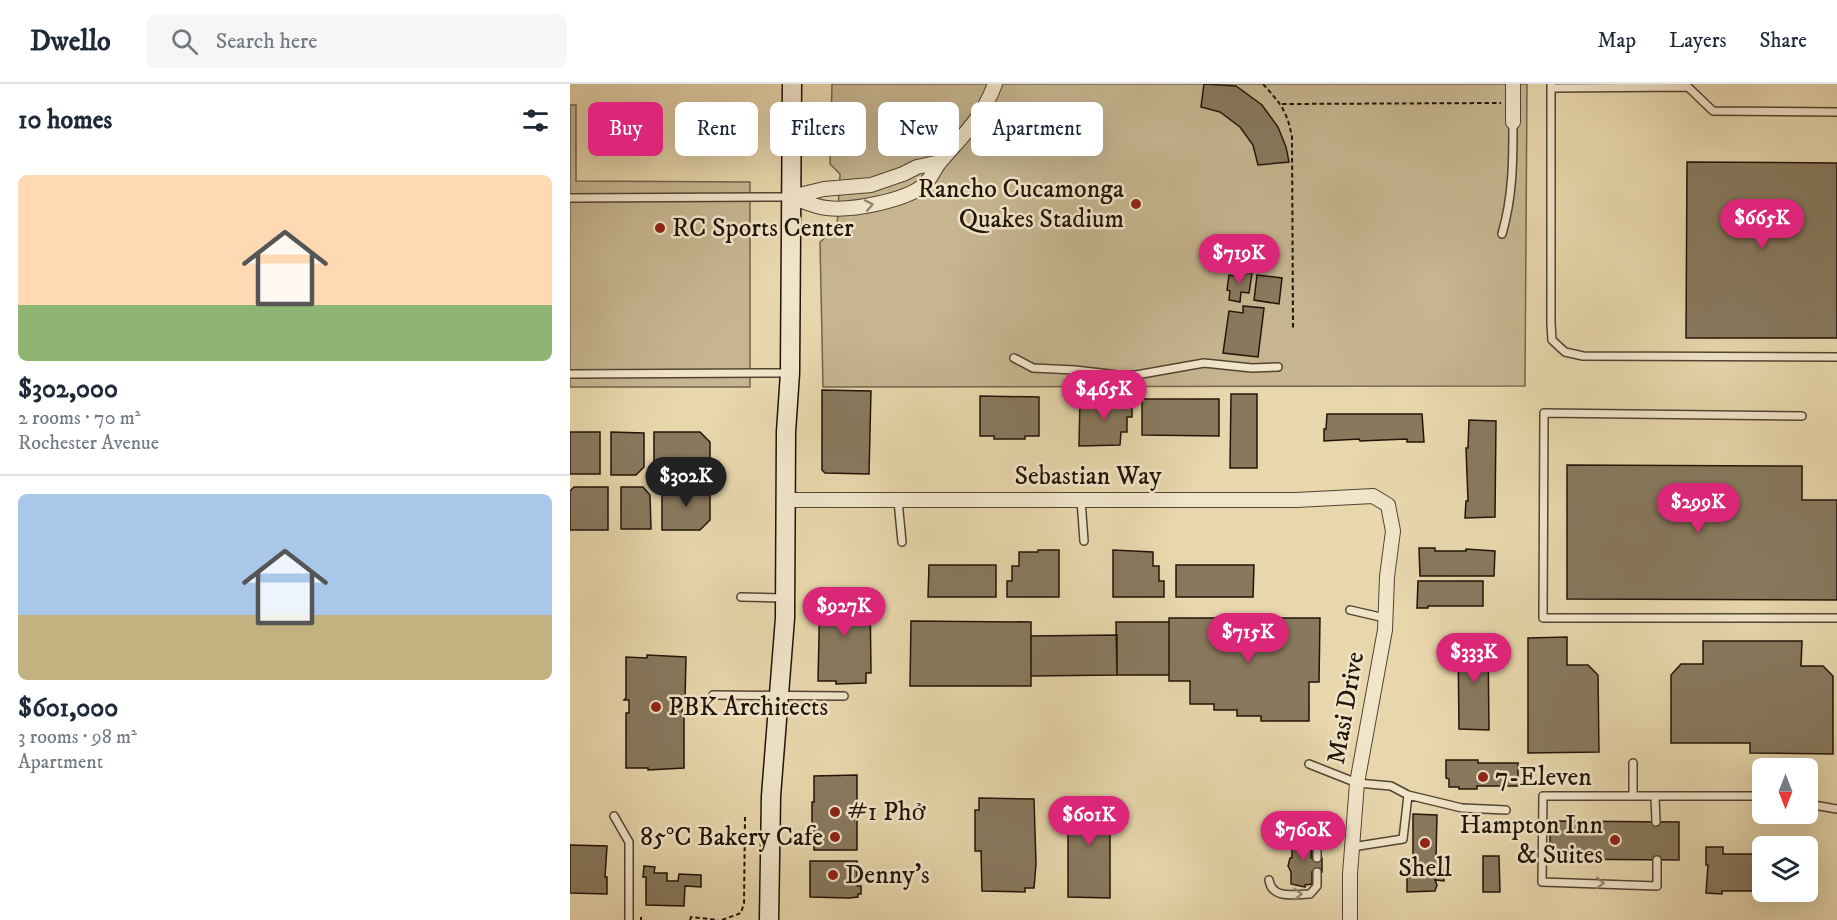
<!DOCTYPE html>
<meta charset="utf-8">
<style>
:root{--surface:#fff;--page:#f6f6f7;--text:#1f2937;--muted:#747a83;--line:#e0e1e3;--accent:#db2777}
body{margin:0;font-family:"IM FELL DW Pica",serif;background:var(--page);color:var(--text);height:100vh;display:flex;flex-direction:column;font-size:22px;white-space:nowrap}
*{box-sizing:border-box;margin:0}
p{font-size:20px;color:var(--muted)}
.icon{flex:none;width:33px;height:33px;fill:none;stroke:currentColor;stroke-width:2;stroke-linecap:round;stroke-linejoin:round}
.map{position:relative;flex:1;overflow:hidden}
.panel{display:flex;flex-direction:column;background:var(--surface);width:570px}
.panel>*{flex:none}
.guide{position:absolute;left:18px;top:18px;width:570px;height:54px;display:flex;gap:12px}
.needle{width:39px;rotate:180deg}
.buttons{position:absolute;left:1182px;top:674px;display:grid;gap:12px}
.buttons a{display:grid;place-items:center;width:66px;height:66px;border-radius:9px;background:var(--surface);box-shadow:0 6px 24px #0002;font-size:30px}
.price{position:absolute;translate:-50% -51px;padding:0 14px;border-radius:21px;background:var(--accent);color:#fff;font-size:20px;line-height:39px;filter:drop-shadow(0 2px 3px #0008)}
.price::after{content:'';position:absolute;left:50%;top:36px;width:18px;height:14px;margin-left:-9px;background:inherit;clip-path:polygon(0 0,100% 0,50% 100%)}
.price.active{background:#222;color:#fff}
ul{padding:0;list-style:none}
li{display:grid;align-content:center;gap:12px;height:318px;padding:0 18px}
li+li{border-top:2px solid var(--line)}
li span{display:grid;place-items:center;height:186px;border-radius:9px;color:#555}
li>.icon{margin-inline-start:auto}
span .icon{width:108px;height:108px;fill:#fffc;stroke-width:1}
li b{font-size:26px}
h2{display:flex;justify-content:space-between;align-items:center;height:72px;padding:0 18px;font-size:26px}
.chip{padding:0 21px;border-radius:9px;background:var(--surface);box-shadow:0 6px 24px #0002;font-size:21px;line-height:54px}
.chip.active{background:var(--accent);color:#fff}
header{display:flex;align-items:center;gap:36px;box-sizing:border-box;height:84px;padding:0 30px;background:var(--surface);border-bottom:2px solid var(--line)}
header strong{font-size:28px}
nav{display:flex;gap:33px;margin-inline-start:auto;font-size:21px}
.search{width:420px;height:54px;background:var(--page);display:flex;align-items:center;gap:15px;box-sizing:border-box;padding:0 21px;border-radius:9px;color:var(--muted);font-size:22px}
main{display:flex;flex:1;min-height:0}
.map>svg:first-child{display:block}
.green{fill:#c6b590;stroke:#74644c;stroke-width:1.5}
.building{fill:#88795e;stroke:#211409;stroke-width:1.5}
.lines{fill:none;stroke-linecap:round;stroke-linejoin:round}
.lane-casing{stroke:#534432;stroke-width:10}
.street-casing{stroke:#534432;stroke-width:16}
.secondary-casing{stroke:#211409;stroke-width:21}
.path{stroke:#211409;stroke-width:2;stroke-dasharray:4.5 3;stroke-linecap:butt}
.lane{stroke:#f0e4c9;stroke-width:7}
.street{stroke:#f0e4c9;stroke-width:14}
.secondary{stroke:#f0e4c9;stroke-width:18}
.oneway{stroke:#938673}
.poi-dot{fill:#8f2418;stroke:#f0e4c9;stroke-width:2}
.labels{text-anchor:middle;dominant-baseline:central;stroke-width:5;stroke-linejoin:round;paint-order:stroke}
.poi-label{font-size:26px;fill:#211409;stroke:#f0e4c9;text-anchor:start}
.street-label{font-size:26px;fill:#211409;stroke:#f0e4c9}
</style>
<header>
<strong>Dwello</strong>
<div class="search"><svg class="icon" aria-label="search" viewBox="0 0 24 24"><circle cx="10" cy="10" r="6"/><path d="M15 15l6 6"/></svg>Search here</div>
<nav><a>Map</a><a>Layers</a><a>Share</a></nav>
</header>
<main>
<section class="panel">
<h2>10 homes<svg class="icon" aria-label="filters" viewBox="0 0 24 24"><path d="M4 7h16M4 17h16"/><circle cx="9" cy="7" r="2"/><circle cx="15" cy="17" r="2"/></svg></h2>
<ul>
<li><span style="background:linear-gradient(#ffd9b3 70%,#8fb573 0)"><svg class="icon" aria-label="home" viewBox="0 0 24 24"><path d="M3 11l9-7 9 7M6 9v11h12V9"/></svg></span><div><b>$302,000</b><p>2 rooms · 70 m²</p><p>Rochester Avenue</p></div></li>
<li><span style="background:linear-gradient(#a9c7e8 65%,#c2b280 0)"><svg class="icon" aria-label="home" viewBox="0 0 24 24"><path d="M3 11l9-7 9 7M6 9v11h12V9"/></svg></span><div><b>$601,000</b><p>3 rooms · 98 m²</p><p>Apartment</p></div></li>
</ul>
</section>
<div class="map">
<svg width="1267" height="836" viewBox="0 0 1267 836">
<rect width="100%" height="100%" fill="#e8d6ac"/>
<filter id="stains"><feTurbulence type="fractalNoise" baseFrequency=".00333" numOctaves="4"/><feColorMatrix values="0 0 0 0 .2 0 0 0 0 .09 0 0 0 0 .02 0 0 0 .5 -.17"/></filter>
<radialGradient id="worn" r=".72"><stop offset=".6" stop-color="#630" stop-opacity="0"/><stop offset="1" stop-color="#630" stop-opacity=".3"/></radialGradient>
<path class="green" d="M262,0H957L955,302L253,303L250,158L267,144L270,90L260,80Z
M0,21H6V97L180,98V303H0Z"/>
<path class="building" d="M634,0L666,2L692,21L708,43L716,63L719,78L688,81L683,61L670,43L650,28L631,23Z
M523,29L525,44L521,45V52L505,54V50L496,51L494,40H503L502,32Z
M1117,78L1267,79V254H1116Z
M665,187L682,189L679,209L671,208L670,218L659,216L660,207L657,206L659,191L665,192Z
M687,191L712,194L709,220L684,216Z
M673,222L694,224L688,273L653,269L659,227L673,229Z
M252,306L301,307L299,390L255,389L252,386Z
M661,310H687V384H660Z
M410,312L469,313V352H455V355H424V352H410Z
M562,314V333H557V348H551L550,361L509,362L510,315Z
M572,315H649V352L572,351Z
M757,330H852L854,358H837V355L790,357L789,355L754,357V345H756Z
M899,336L926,337L925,433L895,434L896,417H898L896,364H898Z
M0,348H30V390H0Z
M41,348L74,349V383L66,391H41Z
M84,348H130L140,358V391H94L84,381Z
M997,381L1232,382V416H1267V516L997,515Z
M4,403H38V446H0V407Z
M51,403H73L80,411L81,445H51Z
M101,403H140V436L130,446H92V411Z
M849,464H865V467H896V465L925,467L924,492H850Z
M468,466H489V513H437V497H442V482H449V468H468Z
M543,466L583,468V482H589V497H594V513H543Z
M359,481H426V513H358Z
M606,481H684L683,513H606Z
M848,497H913V522H858V524H847Z
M269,507V510H300L301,589H296V599L266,600V597H248L250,508Z
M599,534H750L749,598H739V637H691V632H667V626H644V620H620V597H599Z
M341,537L461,538V602H340Z
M546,538H599V591H547Z
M547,551V591L461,592V552Z
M997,553V581H1018L1028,591L1029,668L958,669V554Z
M888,554H918L919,646L889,645Z
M1133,557H1232L1231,582H1253L1263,592V670L1180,669V659H1101V591L1111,580H1133Z
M77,571L116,573L115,617H112V629H114V684L78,686V684H56V629H59V616H54L56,614V573L77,574Z
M876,676H908V679H948V702H907V705H889V703H879V695L876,694Z
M287,691V718L289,726L287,739V766H244V739H242V718H244V692Z
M498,713H540V814L498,813Z
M409,714L464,715L466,780L464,804H455V808L412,807L411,767H405V726H409Z
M843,730L867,731L866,774H872L874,797L865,796L867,801L865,807L837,808V775L843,774Z
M980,737L1109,738V776L980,775Z
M722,754H742L741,774H752V788H742V800L735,801V803L721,800V788L718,782L720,774H722Z
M0,761L37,762L35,793H37V810L0,809Z
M1136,763H1153V770H1186V763H1192V807H1200H1152V810L1136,809L1138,781H1136Z
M913,772H929L930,808H913Z
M240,777H287V802H291V810H288V813L279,814L240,813Z
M74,782L85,783L84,789H97V797H108L109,790L131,791V803L115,802L114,822L76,821V793H73Z"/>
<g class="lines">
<defs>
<path id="lane" d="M981,0V240L982,256L995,268L1013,272L1267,273
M981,4L1118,3L1143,27L1267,28
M0,114L219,113
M932,150C943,112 943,77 943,38
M444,274L463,284L505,286L548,291H566L634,279L682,284L708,283
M0,290L218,289
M1232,332L974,329L973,534H1267
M511,416L514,457
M328,417L332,458
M171,513L213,514
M780,526L815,534
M143,611L274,612
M1063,679V712
M739,680L787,699L821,702L838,711L892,724L936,726
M1085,712L1086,738
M1238,720L1267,725
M44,732L59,758V836
M742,743L747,753V774
M782,763L833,755L838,711
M1087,776V802L972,798L973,712H1192
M699,796C702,816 725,810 740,810L747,802V788"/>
<path id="street" d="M943,38V0
M221,113C233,117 245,123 257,124C281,127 335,117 354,101C361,95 364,85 370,78C393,51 412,35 425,0
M221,113L254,105L301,101L333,90L347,83L370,78
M215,416H726L803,412L818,421L823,447L817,493L815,546L787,699L780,790V836"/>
<path id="secondary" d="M199,836L201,712L215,534L216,348L220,289L222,0"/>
</defs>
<use href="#lane" class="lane-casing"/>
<use href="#street" class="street-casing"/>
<use href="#secondary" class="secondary-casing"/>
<path class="path" d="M693,0C711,20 717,27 722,53L723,246
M712,20L931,19
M71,833V836
M120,836L121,833L148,836
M152,836L171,829L174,819L175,733"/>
<use href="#lane" class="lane"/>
<use href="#street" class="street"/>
<use href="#secondary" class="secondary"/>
</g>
<defs><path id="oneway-chevron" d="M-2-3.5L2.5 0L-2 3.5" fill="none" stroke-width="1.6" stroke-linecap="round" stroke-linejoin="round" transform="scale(1.5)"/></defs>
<g class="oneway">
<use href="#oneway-chevron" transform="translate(299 121) rotate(-11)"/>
<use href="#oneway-chevron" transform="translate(1030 799) rotate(2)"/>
<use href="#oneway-chevron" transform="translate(728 810) rotate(-2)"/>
</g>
<g class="poi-dot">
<circle cx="566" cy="120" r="6"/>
<circle cx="90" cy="144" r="6"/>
<circle cx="86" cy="623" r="6"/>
<circle cx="913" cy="693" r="6"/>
<circle cx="265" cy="728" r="6"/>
<circle cx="265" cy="753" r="6"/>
<circle cx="1045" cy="756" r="6"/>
<circle cx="855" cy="759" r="6"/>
<circle cx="263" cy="791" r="6"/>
</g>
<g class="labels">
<g class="poi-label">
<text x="554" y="105" text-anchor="end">Rancho Cucamonga<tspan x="554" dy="30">Quakes Stadium</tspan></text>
<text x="102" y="144">RC Sports Center</text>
<text x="98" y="623">PBK Architects</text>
<text x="925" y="693">7-Eleven</text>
<text x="277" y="728">#1 Phở</text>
<text x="1033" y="741" text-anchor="end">Hampton Inn<tspan x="1033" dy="30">&amp; Suites</tspan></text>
<text x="253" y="753" text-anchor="end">85°C Bakery Cafe</text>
<text x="855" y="784" text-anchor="middle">Shell</text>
<text x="275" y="791">Denny's</text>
</g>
<g class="street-label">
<text x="518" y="392">Sebastian Way</text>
<text transform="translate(776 624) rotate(-80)">Masi Drive</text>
</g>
</g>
<rect width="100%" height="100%" filter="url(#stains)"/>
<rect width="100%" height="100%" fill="url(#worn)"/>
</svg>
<div class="buttons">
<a><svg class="needle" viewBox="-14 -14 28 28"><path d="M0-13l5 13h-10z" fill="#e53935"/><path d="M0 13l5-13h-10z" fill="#747a83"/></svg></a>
<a><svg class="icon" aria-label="layers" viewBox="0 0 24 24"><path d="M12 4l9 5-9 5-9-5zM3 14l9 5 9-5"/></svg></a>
</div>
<b class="price" style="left:1192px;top:166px">$665K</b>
<b class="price" style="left:669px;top:201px">$719K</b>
<b class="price" style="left:534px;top:337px">$465K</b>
<b class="price active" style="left:116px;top:424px">$302K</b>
<b class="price" style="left:1128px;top:450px">$299K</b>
<b class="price" style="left:274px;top:554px">$927K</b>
<b class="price" style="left:678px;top:580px">$715K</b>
<b class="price" style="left:904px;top:600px">$333K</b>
<b class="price" style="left:519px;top:763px">$601K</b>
<b class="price" style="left:733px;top:778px">$760K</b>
<div class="guide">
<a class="chip active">Buy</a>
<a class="chip">Rent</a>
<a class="chip">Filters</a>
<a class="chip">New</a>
<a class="chip">Apartment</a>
</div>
</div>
</main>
